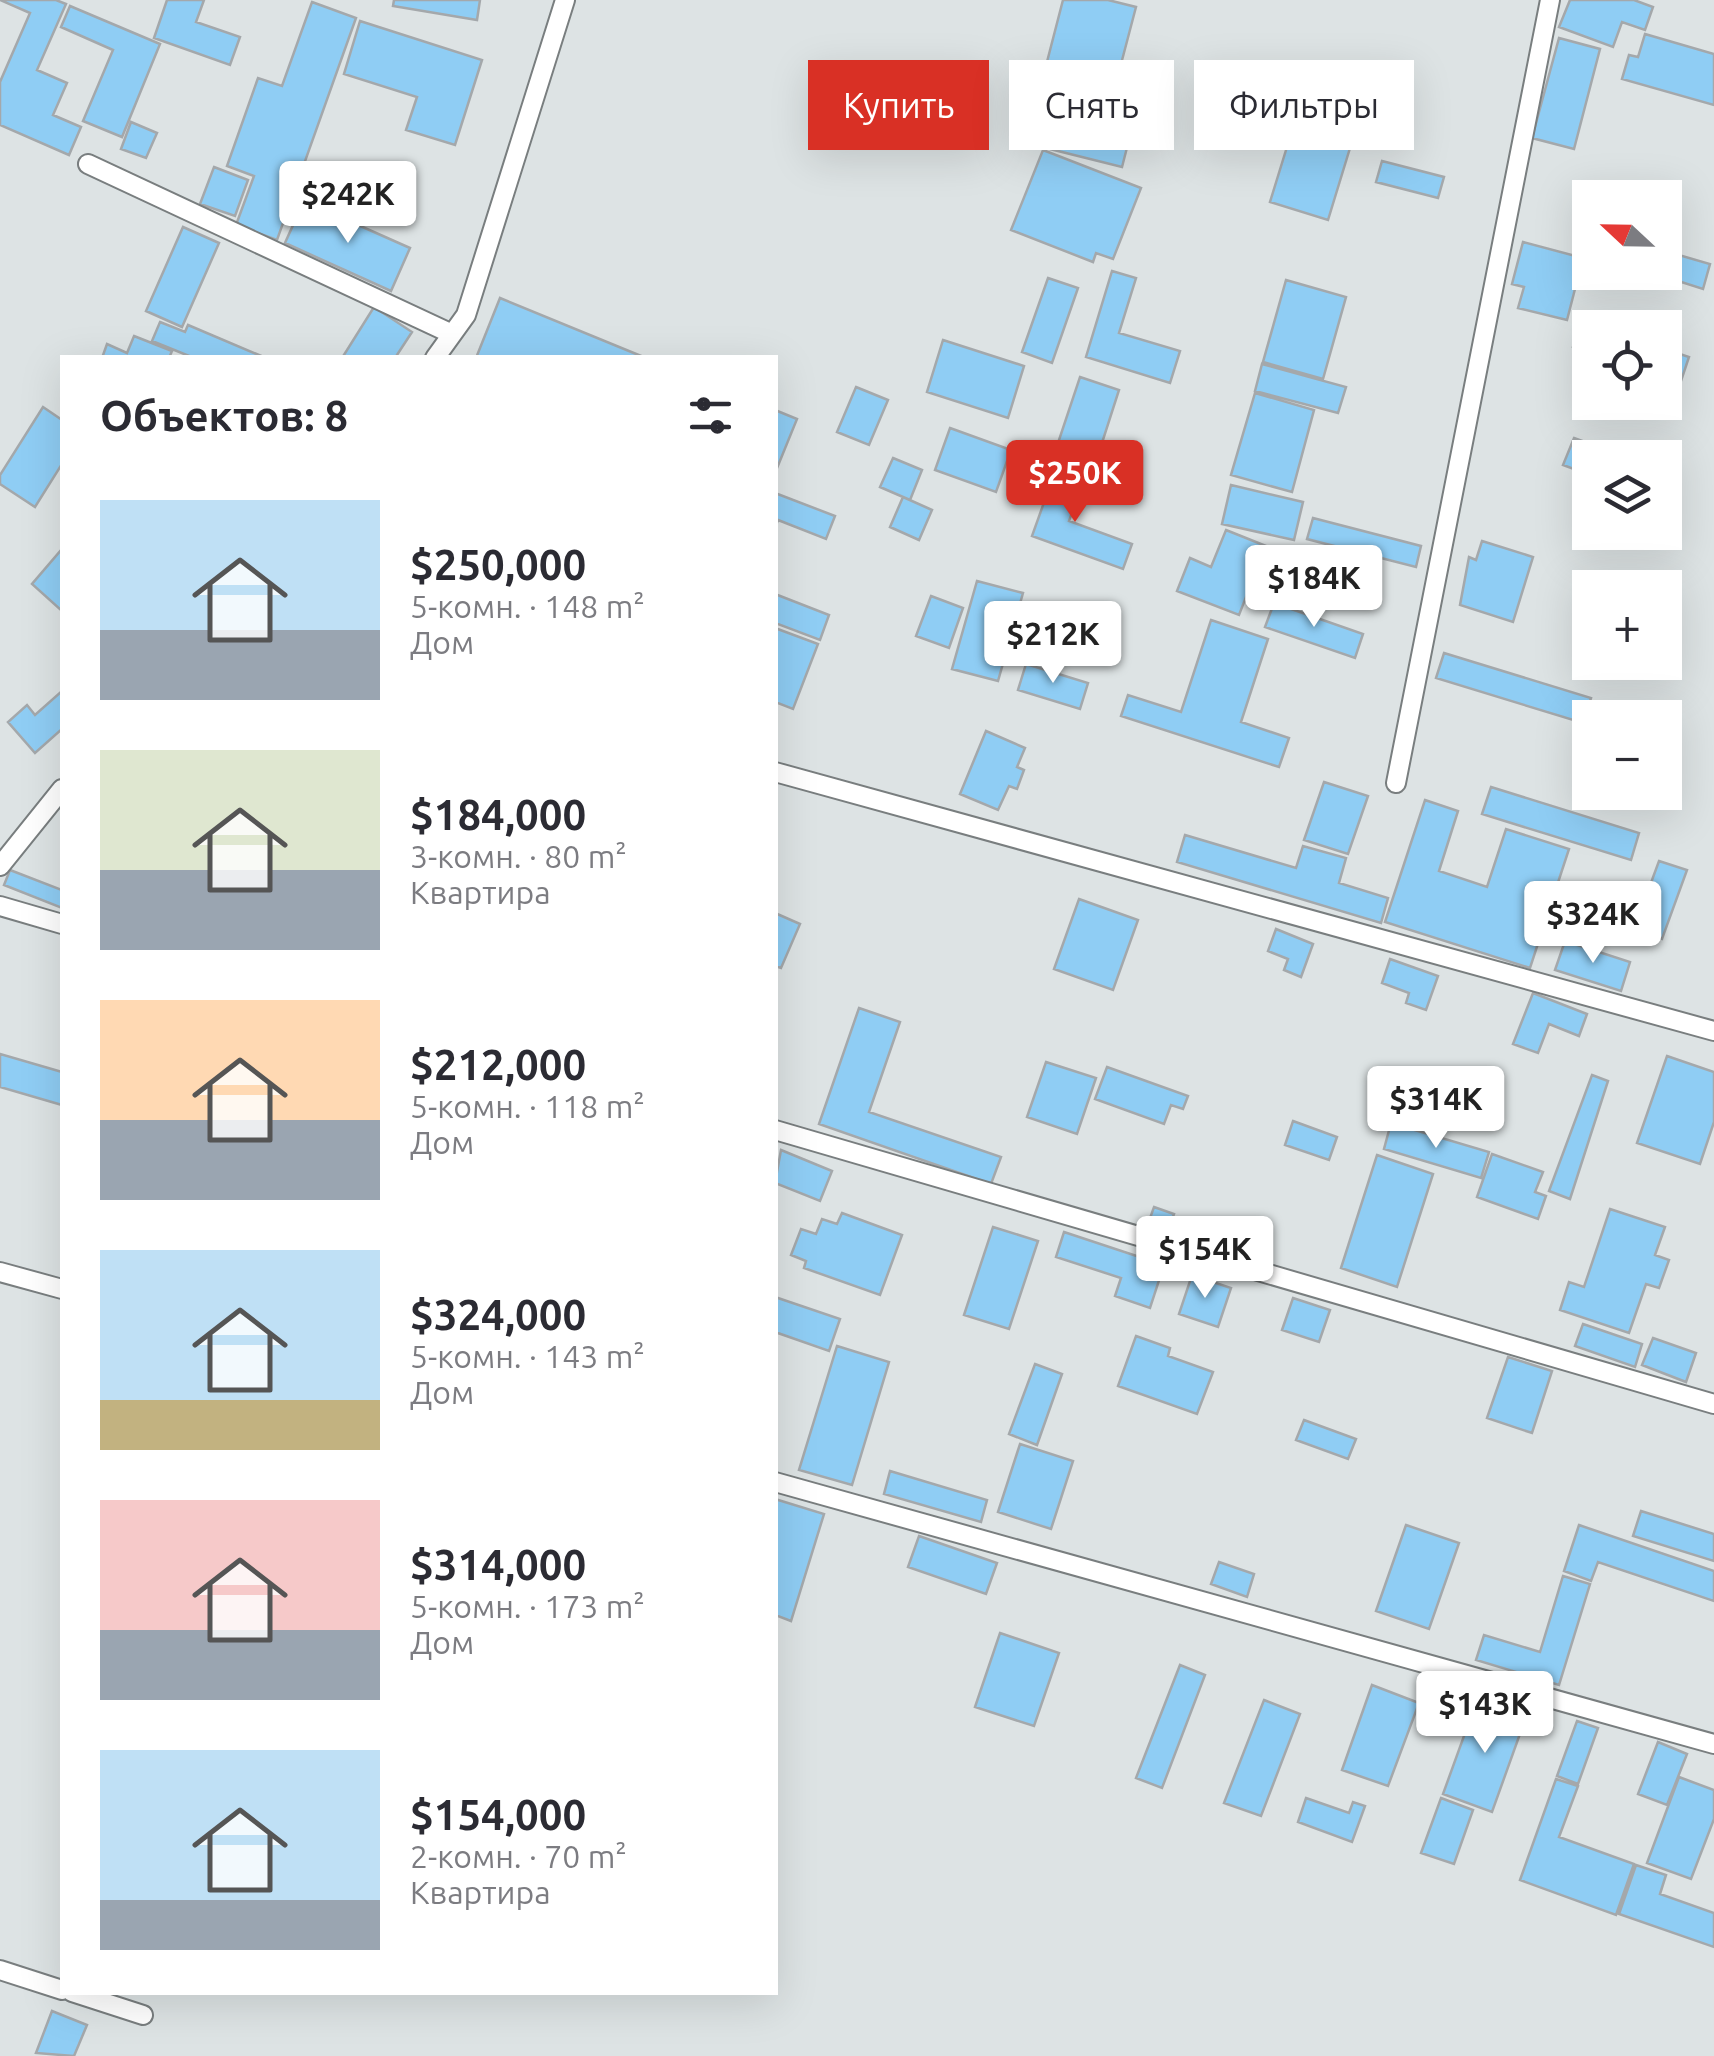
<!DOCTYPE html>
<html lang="ru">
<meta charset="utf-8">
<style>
:root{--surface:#fff;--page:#f2f2f3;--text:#2b2b33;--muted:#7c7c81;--accent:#d93025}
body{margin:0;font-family:Ubuntu,sans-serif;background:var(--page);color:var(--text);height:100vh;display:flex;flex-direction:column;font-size:38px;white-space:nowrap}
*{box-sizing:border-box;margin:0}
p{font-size:32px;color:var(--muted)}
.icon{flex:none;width:55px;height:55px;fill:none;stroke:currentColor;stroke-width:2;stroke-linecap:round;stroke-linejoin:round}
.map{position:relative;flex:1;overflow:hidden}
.panel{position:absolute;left:60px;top:355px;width:718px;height:1640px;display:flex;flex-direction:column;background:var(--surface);border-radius:0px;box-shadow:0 10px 40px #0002}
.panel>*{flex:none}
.guide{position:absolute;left:808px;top:60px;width:755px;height:90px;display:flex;gap:20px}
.needle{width:65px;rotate:292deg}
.controls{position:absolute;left:1572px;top:180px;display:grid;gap:20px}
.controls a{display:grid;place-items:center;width:110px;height:110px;border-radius:0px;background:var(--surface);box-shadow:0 10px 40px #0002;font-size:50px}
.price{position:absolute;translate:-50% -85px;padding:0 22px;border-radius:10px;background:#fff;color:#222;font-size:32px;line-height:65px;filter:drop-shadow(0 2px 5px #0008)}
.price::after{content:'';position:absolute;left:50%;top:60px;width:30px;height:22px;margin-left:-15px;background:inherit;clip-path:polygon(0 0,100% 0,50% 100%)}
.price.selected{background:var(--accent);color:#fff}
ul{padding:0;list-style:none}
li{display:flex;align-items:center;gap:30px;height:250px;padding:0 40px}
li span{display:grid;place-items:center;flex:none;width:280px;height:200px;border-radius:0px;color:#555}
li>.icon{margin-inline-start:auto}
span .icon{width:120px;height:120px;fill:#fffc;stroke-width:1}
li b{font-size:42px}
h2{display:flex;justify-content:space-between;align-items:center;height:120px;padding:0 40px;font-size:42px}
.pill{padding:0 35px;border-radius:0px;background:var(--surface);box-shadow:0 10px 40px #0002;font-size:35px;line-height:90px}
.pill.selected{background:var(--accent);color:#fff}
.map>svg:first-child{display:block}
.building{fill:#8fcdf4;stroke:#a4a8ab;stroke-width:2.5}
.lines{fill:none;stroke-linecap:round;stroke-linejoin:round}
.service-casing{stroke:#797e7f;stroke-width:22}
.service{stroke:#fff;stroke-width:18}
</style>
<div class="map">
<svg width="1714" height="2056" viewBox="0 0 1714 2056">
<rect width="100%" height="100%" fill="#dde3e4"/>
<path class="building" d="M0,0H56L66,4L37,70L67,83L53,115L81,127L69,155L0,125V82L30,13Z
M167,0H204L196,22L240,37L230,65L154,38Z
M394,0H480L477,20L393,6Z
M1063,0H1108L1136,7L1105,125L1131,132L1122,167L1026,143Z
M1570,0H1634L1653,7L1645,30L1622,22L1613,47L1559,27Z
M312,2L356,18L277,240L236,225L254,176L227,166L258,78L282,86Z
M70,6L160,44L122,137L83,121L113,50L61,27Z
M360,21L482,60L455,145L406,130L417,97L344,74Z
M1645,34L1714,54V105L1622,79L1629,55L1638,57Z
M1559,38L1600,49L1574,149L1532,138Z
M1299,108L1357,125L1328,220L1270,202Z
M131,122L157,133L146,158L121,149Z
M1043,150L1141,188L1113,259L1096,253L1093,262L1011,230Z
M1382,161L1444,177L1438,198L1376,182Z
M214,167L248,180L235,216L200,204Z
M304,201L410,248L391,291L285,243Z
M183,227L219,243L182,327L146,311Z
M1523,242L1583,258L1567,320L1518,308L1524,287L1512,284Z
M1665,251L1710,264L1703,289L1650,272H1665Z
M1112,271L1136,278L1119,333L1180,351L1170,383L1086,357Z
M1048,278L1078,288L1052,363L1022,352Z
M1286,280L1346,297L1323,379L1263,362Z
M500,298L646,358H476Z
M374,307L412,332L395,358H342Z
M160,322L185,332L188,325L266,358H194L152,341Z
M1581,322L1597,328H1590V352L1573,347Z
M134,336L172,351L169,358H102L107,344L127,353Z
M943,340L1024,366L1008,418L927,392Z
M1665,349L1689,357L1681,381L1665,376Z
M1262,364L1346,387L1338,413L1255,391Z
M1080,377L1119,390L1093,471L1053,458Z
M856,387L888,400L869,445L837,432Z
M1255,393L1314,410L1292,492L1231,475Z
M43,407L62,420V464L35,507L0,484V475Z
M775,410L797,419L775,473Z
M950,428L1011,450L996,492L935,470Z
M1574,438L1626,457L1590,458V475L1563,465Z
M893,458L922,470L910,500L880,487Z
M1056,469L1084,479L1069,521L1132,544L1123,569L1032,536Z
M1231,485L1303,502L1294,540L1222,524Z
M775,493L835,516L826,539L778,520L775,528Z
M903,497L932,510L919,540L890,527Z
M1313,518L1421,546L1416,567L1307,539Z
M1226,530L1266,546L1239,615L1177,591L1190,558L1211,567Z
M1482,541L1533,557L1513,622L1460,605L1469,557L1476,560Z
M62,549V611L32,584Z
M977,581L1023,593L998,681L952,669Z
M775,594L829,615L820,640L775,623Z
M931,596L963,608L949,648L916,636Z
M1274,603L1363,634L1355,658L1265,627Z
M1211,620L1268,639L1241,722L1289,738L1279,767L1121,716L1128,695L1181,712Z
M775,628L818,644L793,709L775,702Z
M1444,653L1591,698L1583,723L1436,678Z
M1026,664L1088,683L1080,709L1018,690Z
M62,691V729L35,753L8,722L27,705L35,715Z
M986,731L1025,748L1017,767L1024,770L1017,789L1009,786L998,810L960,794Z
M1324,782L1368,796L1348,854L1304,840Z
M1491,787L1639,833L1631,860L1482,814Z
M1425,800L1458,811L1439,871L1487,887L1506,829L1569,849L1530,968L1385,922Z
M1185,835L1296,868L1303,846L1346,858L1339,883L1388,898L1381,923L1177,862Z
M1659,861L1687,870L1662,939L1634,929Z
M10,870L62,890V908L4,885Z
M1079,899L1138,920L1113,990L1054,969Z
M775,913L800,924L781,968L775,966Z
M1276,929L1313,944L1301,977L1284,970L1288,959L1268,951Z
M1565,941L1630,962L1621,991L1555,970Z
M1390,959L1438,976L1426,1010L1406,1003L1409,993L1382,983Z
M1533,993L1587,1014L1579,1036L1549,1024L1538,1053L1513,1044Z
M859,1008L900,1022L869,1112L1001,1157L991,1184L819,1124Z
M0,1054L62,1072V1105L0,1087Z
M1667,1056L1714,1072V1122L1700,1164L1637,1143Z
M1046,1062L1096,1078L1077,1134L1027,1117Z
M1107,1067L1188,1096L1183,1109L1171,1105L1164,1124L1095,1099Z
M1592,1075L1608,1081L1570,1199L1549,1191Z
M1293,1121L1337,1137L1329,1160L1285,1145Z
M1391,1123L1489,1152L1481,1178L1384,1149Z
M781,1150L832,1171L820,1201L775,1183Z
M1492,1154L1543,1172L1535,1192L1546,1196L1538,1219L1477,1197Z
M1377,1155L1433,1174L1397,1287L1341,1268Z
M1154,1207L1174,1214L1169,1228L1149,1221Z
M1610,1209L1665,1227L1655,1255L1669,1260L1659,1288L1646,1284L1629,1333L1560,1310L1569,1282L1584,1287Z
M842,1213L902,1235L880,1295L804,1268L806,1261L791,1255L801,1229L816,1234L822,1219L837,1224Z
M993,1227L1038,1241L1009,1329L964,1315Z
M1064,1232L1164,1265L1150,1308L1115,1296L1121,1278L1056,1257Z
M1192,1275L1231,1288L1218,1327L1179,1314Z
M775,1297L840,1319L829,1351L775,1332Z
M1293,1298L1330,1310L1319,1342L1282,1330Z
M1583,1324L1642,1344L1635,1367L1575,1346Z
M1136,1336L1170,1348L1168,1356L1213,1372L1197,1414L1118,1386Z
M1653,1338L1696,1353L1686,1382L1642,1365Z
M837,1346L889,1362L852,1485L799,1470Z
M1508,1357L1552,1371L1532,1433L1487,1418Z
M1035,1364L1062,1374L1037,1445L1009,1434Z
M1304,1420L1356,1439L1348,1459L1296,1440Z
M1020,1444L1073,1461L1051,1529L998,1512Z
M890,1471L987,1500L981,1522L884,1494Z
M775,1499L824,1514L791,1621L775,1615Z
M1641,1511L1714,1534V1561L1633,1536Z
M1406,1525L1459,1543L1429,1629L1376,1611Z
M1579,1525L1714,1571V1601L1598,1562L1591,1581L1564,1571Z
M919,1536L997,1563L986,1594L908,1567Z
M1219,1562L1254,1574L1247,1597L1211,1584Z
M1563,1576L1590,1584L1559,1685L1476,1660L1484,1635L1540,1652Z
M1000,1633L1059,1653L1034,1726L975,1707Z
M1180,1665L1205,1675L1162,1788L1136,1778Z
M1372,1685L1419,1703L1388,1786L1342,1770Z
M1264,1700L1300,1714L1261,1816L1224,1803Z
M1477,1700L1526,1717L1492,1812L1443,1794Z
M1577,1721L1598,1728L1578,1784L1557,1776Z
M1658,1742L1687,1754L1667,1805L1638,1794Z
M1679,1777L1714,1790V1819L1691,1879L1647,1863Z
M1556,1779L1578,1786L1559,1837L1634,1864L1616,1915L1520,1880Z
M1306,1798L1349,1813L1353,1802L1365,1806L1352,1842L1298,1822Z
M1441,1798L1473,1810L1454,1864L1421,1853Z
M1636,1865L1666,1875L1660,1894L1714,1913V1947L1619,1914Z
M52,2011L87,2025L74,2056L36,2053Z"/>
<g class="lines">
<defs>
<path id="service" d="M88,164L452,334
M435,358L466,315L565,0
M775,772L1714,1031
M1396,783L1550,0
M0,866L62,789
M0,906L62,924
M775,1130L1714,1404
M0,1272L62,1289
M775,1482L1714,1744
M0,1970L62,1990
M72,1992L143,2015"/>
</defs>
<use href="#service" class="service-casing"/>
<use href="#service" class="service"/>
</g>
</svg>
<div class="controls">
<a><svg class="needle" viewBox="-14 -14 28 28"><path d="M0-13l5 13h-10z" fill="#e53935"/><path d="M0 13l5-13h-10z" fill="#7c7c81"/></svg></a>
<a><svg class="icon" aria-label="locate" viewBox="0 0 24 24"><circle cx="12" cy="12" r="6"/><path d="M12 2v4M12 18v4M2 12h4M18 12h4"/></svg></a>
<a><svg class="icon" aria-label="layers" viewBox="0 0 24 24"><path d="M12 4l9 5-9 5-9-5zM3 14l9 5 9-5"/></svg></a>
<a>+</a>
<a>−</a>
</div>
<b class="price" style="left:348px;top:246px">$242K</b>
<b class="price selected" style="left:1075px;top:525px">$250K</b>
<b class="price" style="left:1314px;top:630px">$184K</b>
<b class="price" style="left:1053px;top:686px">$212K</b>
<b class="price" style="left:1593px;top:966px">$324K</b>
<b class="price" style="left:1436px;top:1151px">$314K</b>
<b class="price" style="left:1205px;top:1301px">$154K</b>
<b class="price" style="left:1485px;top:1756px">$143K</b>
<div class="guide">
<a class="pill selected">Купить</a>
<a class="pill">Снять</a>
<a class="pill">Фильтры</a>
</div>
<section class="panel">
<h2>Объектов: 8<svg class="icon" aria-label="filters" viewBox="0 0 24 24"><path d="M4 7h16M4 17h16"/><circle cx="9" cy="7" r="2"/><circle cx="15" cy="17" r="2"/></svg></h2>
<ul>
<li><span style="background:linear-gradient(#bfe0f5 65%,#9aa5b1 0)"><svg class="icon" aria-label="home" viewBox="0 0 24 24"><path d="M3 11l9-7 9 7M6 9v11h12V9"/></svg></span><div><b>$250,000</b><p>5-комн. · 148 m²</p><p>Дом</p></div></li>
<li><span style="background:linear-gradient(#dfe7d0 60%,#9aa5b1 0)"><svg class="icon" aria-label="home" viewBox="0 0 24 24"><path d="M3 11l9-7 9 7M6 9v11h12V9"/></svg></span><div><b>$184,000</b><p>3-комн. · 80 m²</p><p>Квартира</p></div></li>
<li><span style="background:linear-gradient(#ffd9b3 60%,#9aa5b1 0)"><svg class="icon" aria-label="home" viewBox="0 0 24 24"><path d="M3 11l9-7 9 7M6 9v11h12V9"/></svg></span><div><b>$212,000</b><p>5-комн. · 118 m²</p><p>Дом</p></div></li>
<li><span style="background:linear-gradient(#bfe0f5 75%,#c2b280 0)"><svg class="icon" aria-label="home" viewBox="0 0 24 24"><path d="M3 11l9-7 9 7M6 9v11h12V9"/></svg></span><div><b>$324,000</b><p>5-комн. · 143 m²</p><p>Дом</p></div></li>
<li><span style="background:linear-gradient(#f6c9c9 65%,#9aa5b1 0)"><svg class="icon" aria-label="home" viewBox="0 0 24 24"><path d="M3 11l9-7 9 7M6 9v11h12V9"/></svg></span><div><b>$314,000</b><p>5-комн. · 173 m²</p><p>Дом</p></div></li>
<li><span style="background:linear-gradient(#bfe0f5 75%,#9aa5b1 0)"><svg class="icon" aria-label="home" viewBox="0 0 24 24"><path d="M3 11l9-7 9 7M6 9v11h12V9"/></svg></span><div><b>$154,000</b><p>2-комн. · 70 m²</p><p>Квартира</p></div></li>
</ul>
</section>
</div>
